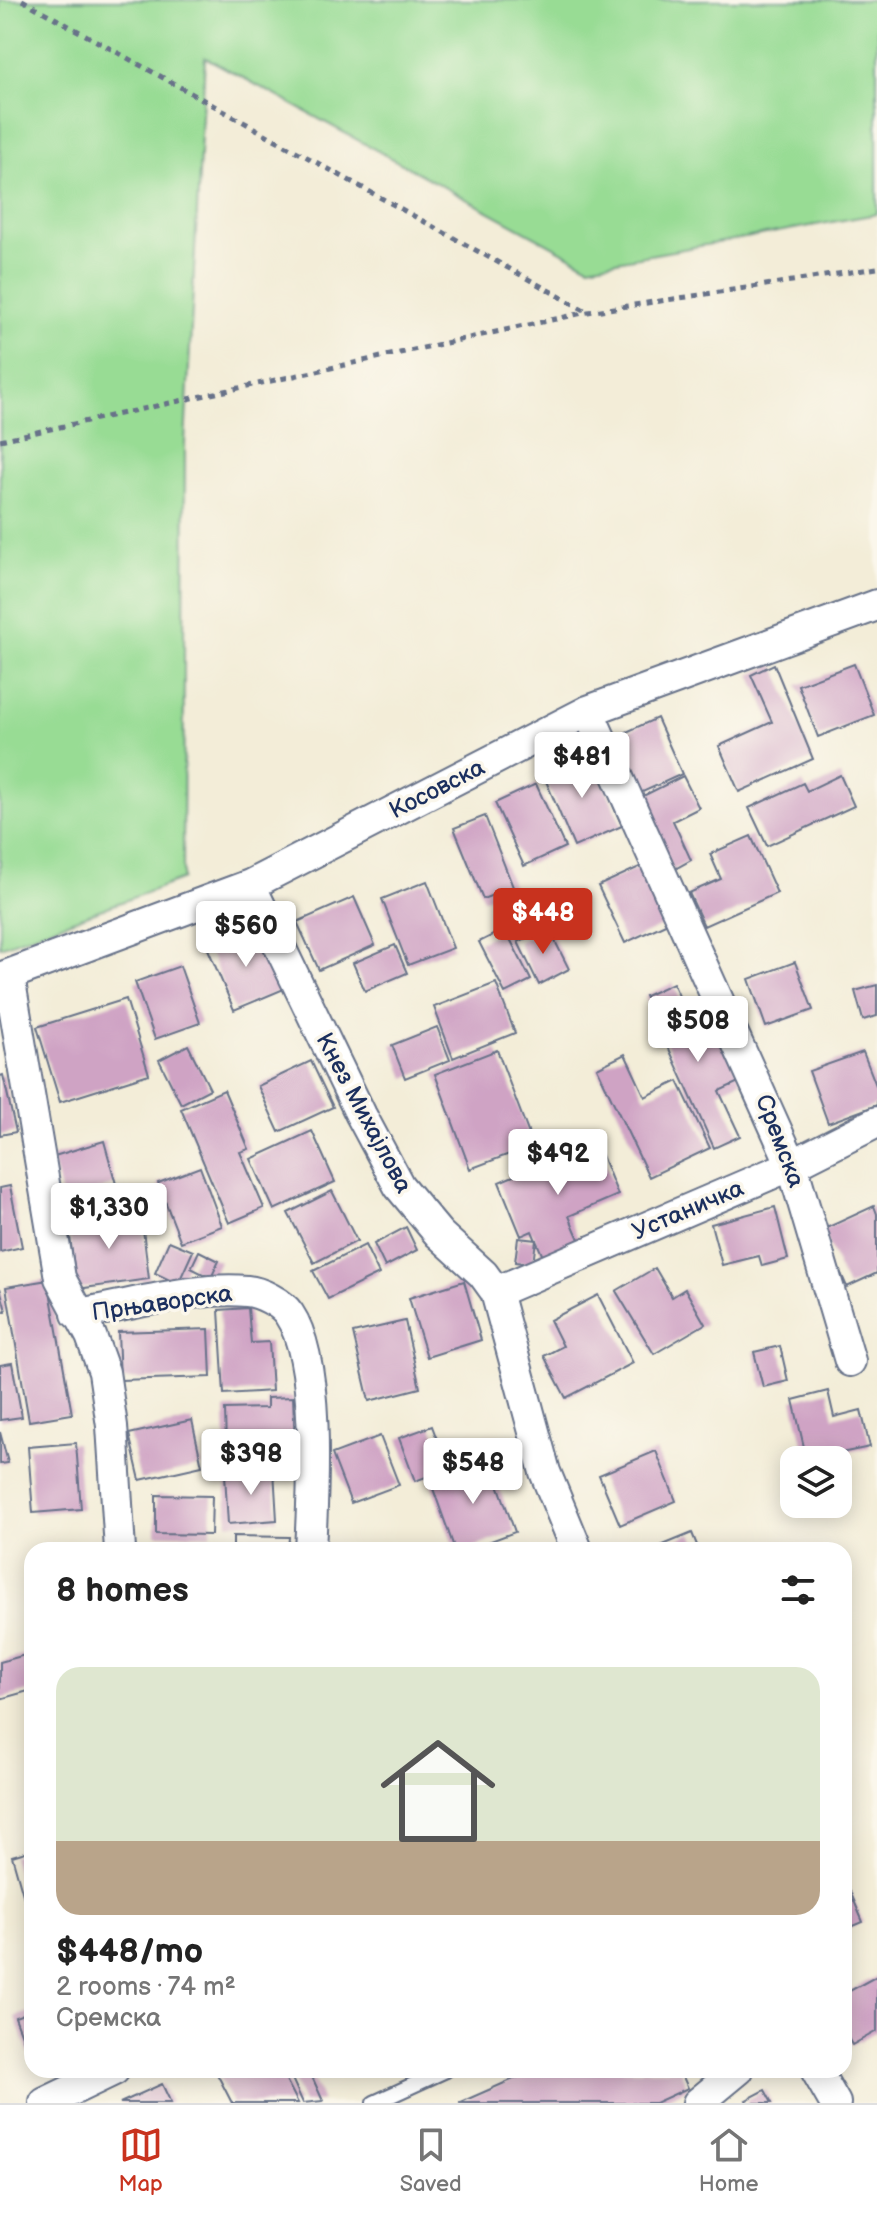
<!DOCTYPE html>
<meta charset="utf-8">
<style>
:root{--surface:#fff;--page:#f6f6f6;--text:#222;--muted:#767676;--line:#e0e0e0;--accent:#c8321e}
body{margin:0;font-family:"Balsamiq Sans",sans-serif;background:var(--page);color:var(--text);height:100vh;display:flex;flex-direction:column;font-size:30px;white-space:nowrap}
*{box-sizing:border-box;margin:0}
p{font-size:26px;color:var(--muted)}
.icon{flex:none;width:44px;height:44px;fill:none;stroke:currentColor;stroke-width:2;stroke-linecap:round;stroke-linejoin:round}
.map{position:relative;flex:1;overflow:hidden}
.drawer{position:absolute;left:24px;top:1542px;width:828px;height:536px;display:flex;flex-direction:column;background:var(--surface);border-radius:24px;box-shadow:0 4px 20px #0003}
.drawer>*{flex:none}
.tools{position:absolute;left:780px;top:1446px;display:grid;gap:16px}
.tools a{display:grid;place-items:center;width:72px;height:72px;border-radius:16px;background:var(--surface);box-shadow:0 4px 20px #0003;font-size:40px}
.price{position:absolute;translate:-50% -68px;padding:0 18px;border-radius:8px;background:#fff;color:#222;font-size:26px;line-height:52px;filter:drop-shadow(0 2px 4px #0008)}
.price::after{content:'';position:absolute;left:50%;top:48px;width:24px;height:18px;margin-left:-12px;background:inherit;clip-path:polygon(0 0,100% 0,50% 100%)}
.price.selected{background:var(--accent);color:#fff}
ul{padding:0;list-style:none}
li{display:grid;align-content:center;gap:16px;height:424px;padding:0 32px}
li+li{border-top:2px solid var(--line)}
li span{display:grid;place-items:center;height:248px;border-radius:24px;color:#555}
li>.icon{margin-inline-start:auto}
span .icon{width:144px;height:144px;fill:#fffc;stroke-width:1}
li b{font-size:34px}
h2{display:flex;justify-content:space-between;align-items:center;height:96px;padding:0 32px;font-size:34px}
.menu{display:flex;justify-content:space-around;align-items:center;height:112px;border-top:2px solid var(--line);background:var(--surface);font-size:22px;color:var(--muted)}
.menu a{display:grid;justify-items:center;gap:4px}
.menu .selected{color:var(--accent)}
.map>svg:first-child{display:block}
.green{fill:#98dc94;stroke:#5a8679;stroke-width:2}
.building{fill:#cfa3c4}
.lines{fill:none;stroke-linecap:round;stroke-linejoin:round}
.service-casing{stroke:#677289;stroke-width:18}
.minor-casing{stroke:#677289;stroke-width:34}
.path{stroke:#677289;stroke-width:5;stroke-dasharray:6 6;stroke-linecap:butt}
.service{stroke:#fff;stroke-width:14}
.minor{stroke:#fff;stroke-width:30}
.labels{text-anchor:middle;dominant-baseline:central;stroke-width:7;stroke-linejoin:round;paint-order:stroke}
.street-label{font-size:24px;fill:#1b2f5e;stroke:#fbf7ec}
</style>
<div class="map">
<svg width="877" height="2103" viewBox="0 0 877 2103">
<rect width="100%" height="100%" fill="#fbf7ec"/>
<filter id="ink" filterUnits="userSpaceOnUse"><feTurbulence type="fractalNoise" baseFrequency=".0125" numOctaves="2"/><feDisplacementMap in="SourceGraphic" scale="16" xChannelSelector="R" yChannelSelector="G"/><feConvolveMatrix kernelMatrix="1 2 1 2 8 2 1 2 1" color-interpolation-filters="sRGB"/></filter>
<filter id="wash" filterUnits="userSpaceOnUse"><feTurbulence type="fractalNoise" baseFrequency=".006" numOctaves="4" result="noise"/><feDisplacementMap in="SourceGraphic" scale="32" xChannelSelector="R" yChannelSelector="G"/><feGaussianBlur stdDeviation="1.8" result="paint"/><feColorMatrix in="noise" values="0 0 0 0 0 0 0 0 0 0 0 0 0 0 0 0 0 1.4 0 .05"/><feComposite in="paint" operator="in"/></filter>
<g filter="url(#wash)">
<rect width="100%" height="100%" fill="#f3edd8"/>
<path class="green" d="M0,0H877V214L589,266L205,57L185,444L183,879L0,947Z"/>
<g id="blocks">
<path class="building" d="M774,664L813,759L739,792L719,746L772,722L751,675Z
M854,664L874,715L818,737L798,685Z
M657,718L682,774L636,795L611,739Z
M591,753L622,826L574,847L543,774Z
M840,775L854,806L767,846L749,808L803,783L807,791Z
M683,776L699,808L673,821L691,860L673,870L637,799Z
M536,784L565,847L524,866L495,803Z
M485,816L513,887L483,899L454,828Z
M751,836L777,893L704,926L689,893L721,879L710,854Z
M648,863L674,920L625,943L598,886Z
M427,881L453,948L408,965L382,899Z
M354,897L375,945L319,970L297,922Z
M259,927L284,989L234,1010L208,949Z
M548,927L569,969L539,985L518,942Z
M505,929L531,980L505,993L479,942Z
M395,945L407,973L365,991L353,963Z
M795,962L813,1010L766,1027L749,979Z
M180,966L200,1023L155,1039L135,982Z
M496,983L515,1033L453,1058L434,1007Z
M673,983L699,1040L719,1031L741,1081L719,1091L740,1136L714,1148L645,996Z
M877,985V1016L863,1020L855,991Z
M126,999L149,1074L60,1102L37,1027Z
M437,1027L450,1060L405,1078L392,1045Z
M188,1045L210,1089L181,1104L159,1060Z
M497,1050L533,1145L470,1169L435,1074Z
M863,1052L877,1088V1105L828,1123L809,1071Z
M625,1054L645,1097L678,1081L710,1148L649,1177L597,1068Z
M311,1061L333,1107L279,1132L258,1086Z
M3,1075L16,1132L0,1135V1076Z
M224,1090L249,1149L240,1152L264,1208L229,1223L181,1109Z
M312,1131L335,1182L274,1210L251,1159Z
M104,1141L116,1184L63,1200L51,1157Z
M596,1141L618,1195L569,1216L581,1244L544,1259L532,1231L521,1236L499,1182Z
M200,1167L222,1226L181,1242L158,1183Z
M10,1186L22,1247L0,1252V1188Z
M332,1191L357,1241L314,1263L288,1213Z
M874,1206L877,1214V1273L847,1287L822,1230Z
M775,1207L788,1259L762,1266L759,1256L722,1265L711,1224Z
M141,1213L149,1279L77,1289L68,1222Z
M406,1227L417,1250L385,1267L374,1244Z
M518,1238L536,1240L533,1264L515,1262Z
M169,1241L193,1251L178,1284L155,1273Z
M365,1245L379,1274L328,1299L313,1271Z
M199,1251L219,1261L211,1278L191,1268Z
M655,1268L672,1297L685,1289L705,1324L654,1354L616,1291Z
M48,1280L72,1414L29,1421L6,1287Z
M464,1281L481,1340L427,1357L409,1298Z
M0,1288L6,1311L0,1312Z
M598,1295L633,1363L566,1398L544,1356L563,1346L550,1320Z
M248,1308L251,1343L269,1342L272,1391L224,1394L219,1310Z
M405,1321L420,1388L369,1401L353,1333Z
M209,1329L211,1377L120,1380L118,1332Z
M780,1346L788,1381L763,1387L754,1352Z
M12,1363L22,1417L0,1420V1365Z
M828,1391L834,1417L861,1410L870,1447L807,1460L793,1400Z
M293,1397L295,1446L226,1449L225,1409L267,1408V1398Z
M192,1420L202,1466L140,1480L129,1434Z
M432,1426L448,1469L415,1481L399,1438Z
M0,1432L8,1463L0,1464Z
M380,1436L399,1485L351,1503L332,1454Z
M76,1443L81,1509L33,1513L28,1447Z
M656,1451L676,1501L620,1525L599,1475Z
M489,1459L515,1532L467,1550H455L430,1480Z
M274,1470L277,1520L228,1524L225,1474Z
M156,1495L212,1496L211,1535L156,1534Z
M692,1533L699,1550H651Z
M233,1536L289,1537L288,1550H233Z
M375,1546L376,1550H344L343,1547Z
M32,1653V1690L0,1699V1662Z
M32,1850V1923H31L12,1856Z
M844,1877L863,1922L844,1930Z
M877,1976V2031L852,2045L844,2031L847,2020L844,1994Z
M32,2011V2062L15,2017Z
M215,2070H281L298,2103H232Z
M288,2070H309L323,2101L303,2103Z
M534,2070H680L688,2088L655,2103H459Z
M162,2084L171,2103H120Z
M765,2090L772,2103H748L746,2100Z"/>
</g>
</g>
<g filter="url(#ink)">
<use href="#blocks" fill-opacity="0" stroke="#677289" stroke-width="2"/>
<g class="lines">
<defs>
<path id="service" d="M374,2103L446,2070"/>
<path id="minor" d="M588,711L792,1165L850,1361
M250,885L361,1115L399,1186L439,1234L483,1274L496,1292L545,1472L577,1550
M9,976L60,1278L91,1336L104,1372L112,1426L120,1550
M0,978L250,885L588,711L877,605
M496,1292L792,1165L877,1122
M77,1314C129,1306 195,1286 247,1291C260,1292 282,1303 289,1314C321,1361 313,1493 310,1550
M816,2070L835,2103
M45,2103L114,2070
M698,2103L738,2070"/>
</defs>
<use href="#service" class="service-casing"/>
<use href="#minor" class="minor-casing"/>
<path class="path" d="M22,0L588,312
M0,440L588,312L877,268"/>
<use href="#service" class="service"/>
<use href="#minor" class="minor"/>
</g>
</g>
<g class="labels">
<g class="street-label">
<text transform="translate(437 789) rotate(-27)">Косовска</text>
<text transform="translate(364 1113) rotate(62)">Кнез Михајлова</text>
<text transform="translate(780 1141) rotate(69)">Сремска</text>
<text transform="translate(688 1210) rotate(-23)">Устаничка</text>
<text transform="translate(162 1303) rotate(-8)">Прњаворска</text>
</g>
</g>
</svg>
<div class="tools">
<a><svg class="icon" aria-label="layers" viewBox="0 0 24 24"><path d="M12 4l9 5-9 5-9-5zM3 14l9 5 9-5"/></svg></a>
</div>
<b class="price" style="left:582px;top:800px">$481</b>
<b class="price selected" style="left:543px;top:956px">$448</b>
<b class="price" style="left:246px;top:969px">$560</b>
<b class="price" style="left:698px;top:1064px">$508</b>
<b class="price" style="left:558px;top:1197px">$492</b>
<b class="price" style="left:109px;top:1251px">$1,330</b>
<b class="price" style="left:251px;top:1497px">$398</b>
<b class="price" style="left:473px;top:1506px">$548</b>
<section class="drawer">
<h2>8 homes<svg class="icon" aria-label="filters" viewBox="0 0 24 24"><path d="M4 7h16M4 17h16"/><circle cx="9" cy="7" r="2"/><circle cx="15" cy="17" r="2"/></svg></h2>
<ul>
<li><span style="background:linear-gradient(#dfe7d0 70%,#b9a48a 0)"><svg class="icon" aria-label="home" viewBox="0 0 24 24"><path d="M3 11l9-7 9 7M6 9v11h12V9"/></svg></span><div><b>$448/mo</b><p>2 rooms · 74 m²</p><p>Сремска</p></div></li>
</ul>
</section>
</div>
<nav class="menu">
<a class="selected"><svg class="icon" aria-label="map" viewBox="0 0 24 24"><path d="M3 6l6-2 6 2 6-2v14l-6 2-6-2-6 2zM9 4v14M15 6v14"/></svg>Map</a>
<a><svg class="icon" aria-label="saved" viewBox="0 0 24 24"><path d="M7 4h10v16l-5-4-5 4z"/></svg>Saved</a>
<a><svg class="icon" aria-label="home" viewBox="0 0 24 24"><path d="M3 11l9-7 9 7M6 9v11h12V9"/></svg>Home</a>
</nav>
